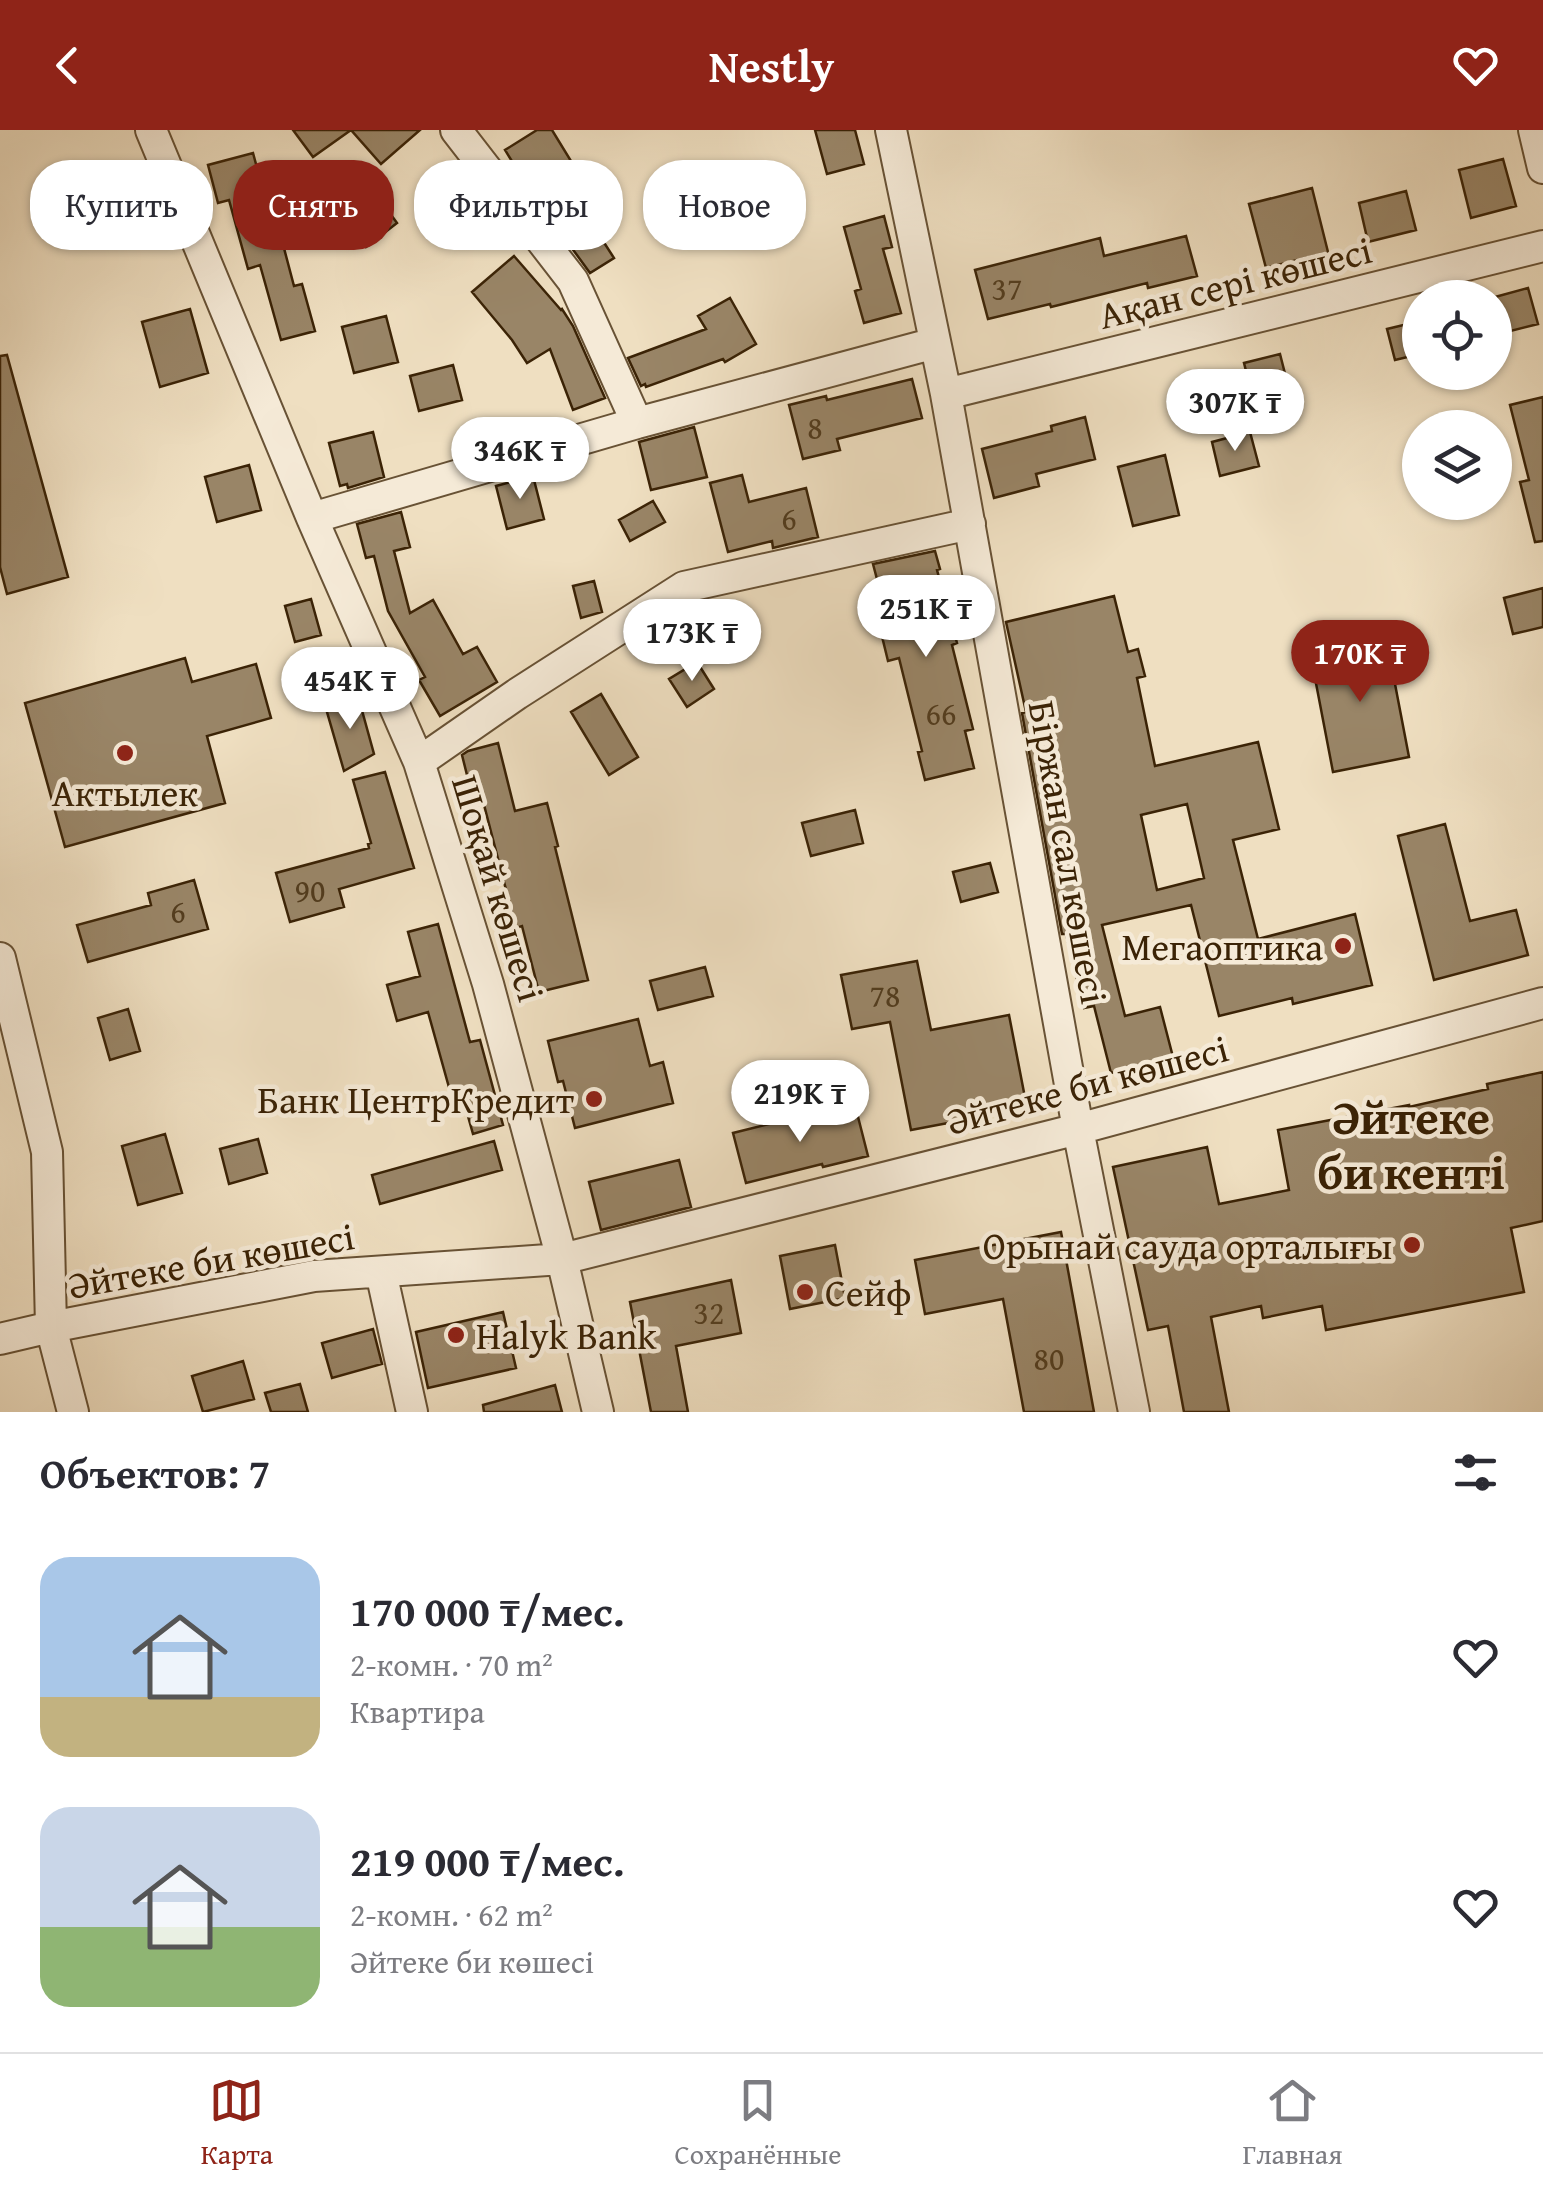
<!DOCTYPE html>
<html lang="ru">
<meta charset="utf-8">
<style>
:root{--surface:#fff;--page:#f2f2f3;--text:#2b2b33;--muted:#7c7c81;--line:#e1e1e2;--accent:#8f2418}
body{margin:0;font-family:"Gentium Book Plus",serif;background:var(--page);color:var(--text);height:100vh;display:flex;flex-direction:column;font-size:38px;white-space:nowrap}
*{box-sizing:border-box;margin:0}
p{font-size:32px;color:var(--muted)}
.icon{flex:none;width:55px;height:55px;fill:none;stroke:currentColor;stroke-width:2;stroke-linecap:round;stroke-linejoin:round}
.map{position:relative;height:1282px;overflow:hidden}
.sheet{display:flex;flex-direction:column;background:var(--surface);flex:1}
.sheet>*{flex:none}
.hud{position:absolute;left:30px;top:30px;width:1000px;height:90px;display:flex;gap:20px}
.controls{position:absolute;left:1402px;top:150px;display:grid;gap:20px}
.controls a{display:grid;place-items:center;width:110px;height:110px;border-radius:50%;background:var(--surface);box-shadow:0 2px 8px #0004;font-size:50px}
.price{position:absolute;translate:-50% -85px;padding:0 22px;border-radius:35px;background:#fff;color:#222;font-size:32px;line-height:65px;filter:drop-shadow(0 2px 5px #0008)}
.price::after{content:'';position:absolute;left:50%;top:60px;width:30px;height:22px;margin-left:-15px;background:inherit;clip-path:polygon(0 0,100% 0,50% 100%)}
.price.active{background:var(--accent);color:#fff}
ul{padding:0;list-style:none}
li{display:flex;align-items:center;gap:30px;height:250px;padding:0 40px}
li span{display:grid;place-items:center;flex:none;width:280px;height:200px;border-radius:30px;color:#555}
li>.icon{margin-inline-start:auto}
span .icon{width:120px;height:120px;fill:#fffc;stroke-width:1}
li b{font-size:42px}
h2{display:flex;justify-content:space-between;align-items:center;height:120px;padding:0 40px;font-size:42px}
.chip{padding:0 35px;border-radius:40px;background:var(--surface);box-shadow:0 2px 8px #0004;font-size:35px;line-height:90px}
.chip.active{background:var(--accent);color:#fff}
header{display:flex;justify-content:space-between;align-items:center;height:130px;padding:0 40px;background:var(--accent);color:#fff;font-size:45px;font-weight:700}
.tabs{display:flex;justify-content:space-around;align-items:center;height:140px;border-top:2px solid var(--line);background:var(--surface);font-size:28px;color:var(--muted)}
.tabs a{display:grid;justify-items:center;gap:5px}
.tabs .active{color:var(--accent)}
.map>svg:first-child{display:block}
.building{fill:#998567;stroke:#3b2306;stroke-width:2.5;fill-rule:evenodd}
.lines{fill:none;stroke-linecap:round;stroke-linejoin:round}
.minor-casing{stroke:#685235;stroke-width:34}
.minor{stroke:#f5ead7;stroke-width:30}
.poi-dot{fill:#8f2418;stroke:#f5ead7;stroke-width:4}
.labels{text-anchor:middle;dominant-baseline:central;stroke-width:9;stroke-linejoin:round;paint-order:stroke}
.number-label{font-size:32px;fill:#523c1e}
.street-label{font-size:38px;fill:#3b2306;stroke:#f5ead7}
.poi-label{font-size:38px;fill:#3b2306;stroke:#f5ead7;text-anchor:end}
.district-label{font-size:48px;font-weight:bold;fill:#3b2306;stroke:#f5ead7}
</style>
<header><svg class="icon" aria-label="back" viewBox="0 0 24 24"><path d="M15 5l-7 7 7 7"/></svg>Nestly<svg class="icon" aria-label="heart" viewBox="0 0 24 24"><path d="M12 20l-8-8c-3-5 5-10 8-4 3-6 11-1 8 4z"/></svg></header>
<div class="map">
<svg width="1543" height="1282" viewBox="0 0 1543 1282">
<rect width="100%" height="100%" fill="#efdfc1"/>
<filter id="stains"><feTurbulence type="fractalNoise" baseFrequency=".002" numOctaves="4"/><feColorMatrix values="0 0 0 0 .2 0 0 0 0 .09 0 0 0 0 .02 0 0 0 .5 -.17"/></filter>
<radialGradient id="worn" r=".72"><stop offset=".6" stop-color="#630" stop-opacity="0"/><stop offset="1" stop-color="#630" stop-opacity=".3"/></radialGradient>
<path class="building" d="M293,0H351L313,27Z
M351,0H420L381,34Z
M537,0H552L571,31L528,57L505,20Z
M815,0H855L864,34L827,44Z
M253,23L271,89L276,88L294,156L302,154L315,201L281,210L260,135L248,139L229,70L218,73L208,35Z
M1503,29L1516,76L1471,88L1459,40Z
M130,40L144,90L92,104L78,55Z
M470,55L497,91L468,114L440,78Z
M371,57L397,93L366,117L339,81Z
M1312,58L1328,122L1266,138L1249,74Z
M1406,61L1416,100L1368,112L1359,73Z
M884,86L892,117L883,119L901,183L864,193L855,161L861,159L844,97Z
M592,94L614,128L590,143L566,110Z
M1186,106L1197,146L1148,158L1147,153L1051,177L1050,174L988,189L975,140L1100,108L1104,126Z
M514,126L561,180L562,179L573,196L605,268L573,280L550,219L527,233L512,210L472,162Z
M1528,158L1538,194L1495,205V167Z
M730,168L756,214L725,232L723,229L646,257L645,254L641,256L628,228L706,199L698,186Z
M190,179L208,243L160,257L142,192Z
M386,186L398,232L354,243L342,197Z
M1420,191V224L1395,230L1387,199Z
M1280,224L1296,287L1260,296L1244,233Z
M7,225L68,447L7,464L0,437V226Z
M453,235L462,270L419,281L410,246Z
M912,249L922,288L837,309L840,320L803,329L789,275L826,266L827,270Z
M1543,267V411L1535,412L1520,352L1529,350L1510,275Z
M1085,287L1095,329L1036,344L1039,356L994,368L982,319L1052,301L1051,296Z
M694,297L707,347L651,360L639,312Z
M373,302L384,347L348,358L347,354L340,356L329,313Z
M1250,302L1259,336L1220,346L1212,312Z
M1165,325L1179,385L1133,396L1118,337Z
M249,335L261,380L217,392L205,347Z
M742,345L749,372L806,358L818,407L773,418L772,411L728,422L710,353Z
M533,346L544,389L507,399L496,356Z
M653,371L665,392L630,411L619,390Z
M401,382L410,417L394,421L410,483L433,470L463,524L477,517L497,552L440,586L419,550L425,547L388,481L374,426L366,428L357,394Z
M935,421L940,439L937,440L957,513L952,515L973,599L965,601L974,638L925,650L918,622L922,621L899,528L888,531L879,494L888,491L873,434Z
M594,451L602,482L581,488L573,456Z
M1543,458V497L1513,504L1504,468Z
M1114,466L1128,522L1138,519L1145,546L1137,548L1155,636L1258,612L1279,699L1233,710L1258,809L1355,784L1372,855L1293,874L1292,868L1219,886L1191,775L1102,795L1125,886L1160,877L1173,927L1111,943L1094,876L1084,878L1066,804H1062L1022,583L1026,582L1006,492ZM1187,674L1204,748L1157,760L1141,685Z
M311,469L321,505L295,512L285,476Z
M704,472L716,496L687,511L674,485L691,475Z
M1386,507L1409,627L1333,642L1310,522Z
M185,528L192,552L256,534L271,588L207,606L225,673L65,717L25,573Z
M697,532L714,559L687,577L669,549Z
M601,564L638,627L609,645L571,582Z
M358,566L374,624L344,641L325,575Z
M498,613L515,681L547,673L558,716L555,717L588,850L539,862L522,796L516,798L483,671L474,673L462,625L468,621Z
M385,642L414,738L339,759L344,777L290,792L276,743L369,718L368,714L371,713L353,650Z
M855,680L863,713L811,726L802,693Z
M1445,694L1470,791L1516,780L1528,825L1434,850L1398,706Z
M990,733L998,762L961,772L953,742Z
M194,750L208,799L88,832L77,795L151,775L148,763Z
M438,794L470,912L480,910L503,995L473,1004L460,958L450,961L428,882L397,891L387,855L420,846L408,802Z
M917,831L931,900L1009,885L1027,978L911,1000L890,892L852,899L841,845Z
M705,837L713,866L658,880L650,851Z
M128,879L140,921L110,930L98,888Z
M638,889L650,936L663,932L673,973L575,998L563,951L558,952L548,911Z
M1543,942V1091L1511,1098L1524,1162L1326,1200L1322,1176L1263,1188L1261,1176L1211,1187L1229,1282H1184L1168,1196L1148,1200L1113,1037L1207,1017L1219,1074L1289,1060L1278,1000L1409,975V977L1488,959L1487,954Z
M856,979L868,1026L823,1037L822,1034L746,1053L733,1003L801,986L803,993Z
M165,1004L182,1063L138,1075L122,1016Z
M258,1009L267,1043L229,1054L220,1019Z
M494,1011L502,1040L380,1074L372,1045Z
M679,1030L691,1077L601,1100L589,1052Z
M1061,1102L1094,1282H1024L1003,1169L925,1184L915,1130Z
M835,1115L845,1168L790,1179L780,1126Z
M731,1150L741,1203L676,1216L688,1282H651L630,1172Z
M503,1182L516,1238L428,1258L416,1202Z
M373,1199L382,1234L332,1248L322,1213Z
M243,1231L254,1269L203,1282L192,1246Z
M300,1254L308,1282H271L265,1263Z
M555,1255L562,1282H484L483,1275Z"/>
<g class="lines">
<defs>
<path id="minor" d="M151,0L312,388L419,632L488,854L562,1129L598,1282
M456,0L573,151L637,293
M891,0L946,264L1078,999L1134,1282
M1534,0L1543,38
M946,264L1543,116
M312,388L637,293L935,213
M419,632L517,564L684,457L970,394
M0,828L47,1022L51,1197L73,1282
M381,1142L412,1282
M0,1209L51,1197L314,1146L562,1129L1078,999L1543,873"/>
</defs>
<use href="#minor" class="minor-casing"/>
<use href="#minor" class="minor"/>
</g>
<g class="poi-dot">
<circle cx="125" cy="623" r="10"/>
<circle cx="1343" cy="816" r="10"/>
<circle cx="594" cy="969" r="10"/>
<circle cx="1412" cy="1115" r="10"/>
<circle cx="805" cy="1162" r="10"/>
<circle cx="456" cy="1205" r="10"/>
</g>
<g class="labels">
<g class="number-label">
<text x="1007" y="158">37</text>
<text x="815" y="297">8</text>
<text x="789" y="388">6</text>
<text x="941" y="583">66</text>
<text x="310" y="760">90</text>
<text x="178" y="781">6</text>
<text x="885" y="865">78</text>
<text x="709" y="1182">32</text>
<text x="1049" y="1228">80</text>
</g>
<g class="street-label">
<text transform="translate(1235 152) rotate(-14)">Ақан сері көшесі</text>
<text transform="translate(1069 722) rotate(80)">Біржан сал көшесі</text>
<text transform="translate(499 758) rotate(73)">Шоқай көшесі</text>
<text transform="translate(1087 954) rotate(-15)">Әйтеке би көшесі</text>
<text transform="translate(211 1130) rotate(-10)">Әйтеке би көшесі</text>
</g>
<g class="poi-label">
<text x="125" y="662" text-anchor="middle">Актылек</text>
<text x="1323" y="816">Мегаоптика</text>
<text x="574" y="969">Банк ЦентрКредит</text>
<text x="1392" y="1115">Орынай сауда орталығы</text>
<text x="825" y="1162" text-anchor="start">Сейф</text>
<text x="476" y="1205" text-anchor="start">Halyk Bank</text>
</g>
<g class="district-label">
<text x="1411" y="986">Әйтеке<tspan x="1411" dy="55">би кенті</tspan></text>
</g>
</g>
<rect width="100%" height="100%" filter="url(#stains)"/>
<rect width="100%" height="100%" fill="url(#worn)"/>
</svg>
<div class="controls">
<a><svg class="icon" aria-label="locate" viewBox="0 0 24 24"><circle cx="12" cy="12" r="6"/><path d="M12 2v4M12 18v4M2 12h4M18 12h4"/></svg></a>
<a><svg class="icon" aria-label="layers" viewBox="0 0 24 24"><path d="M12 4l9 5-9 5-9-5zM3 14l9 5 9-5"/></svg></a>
</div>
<b class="price" style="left:1235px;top:324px">307K ₸</b>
<b class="price" style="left:520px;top:372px">346K ₸</b>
<b class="price" style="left:926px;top:530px">251K ₸</b>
<b class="price" style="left:692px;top:554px">173K ₸</b>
<b class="price active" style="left:1360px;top:575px">170K ₸</b>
<b class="price" style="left:350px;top:602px">454K ₸</b>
<b class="price" style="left:800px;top:1015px">219K ₸</b>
<div class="hud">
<a class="chip">Купить</a>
<a class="chip active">Снять</a>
<a class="chip">Фильтры</a>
<a class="chip">Новое</a>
</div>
</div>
<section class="sheet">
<h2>Объектов: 7<svg class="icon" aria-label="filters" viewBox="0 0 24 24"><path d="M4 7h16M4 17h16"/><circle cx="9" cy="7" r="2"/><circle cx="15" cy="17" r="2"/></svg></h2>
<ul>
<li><span style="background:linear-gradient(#a9c7e8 70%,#c2b280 0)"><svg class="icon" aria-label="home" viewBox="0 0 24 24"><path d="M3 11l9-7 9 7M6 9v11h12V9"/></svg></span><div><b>170 000 ₸/мес.</b><p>2-комн. · 70 m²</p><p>Квартира</p></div><svg class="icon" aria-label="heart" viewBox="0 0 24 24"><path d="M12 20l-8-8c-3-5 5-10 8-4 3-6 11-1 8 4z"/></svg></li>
<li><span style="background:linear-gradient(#c9d6e8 60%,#8fb573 0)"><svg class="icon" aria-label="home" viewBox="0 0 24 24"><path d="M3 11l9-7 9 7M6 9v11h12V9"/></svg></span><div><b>219 000 ₸/мес.</b><p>2-комн. · 62 m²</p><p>Әйтеке би көшесі</p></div><svg class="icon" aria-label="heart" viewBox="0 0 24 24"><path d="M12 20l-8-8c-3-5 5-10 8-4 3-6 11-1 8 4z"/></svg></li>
</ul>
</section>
<nav class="tabs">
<a class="active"><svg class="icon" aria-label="map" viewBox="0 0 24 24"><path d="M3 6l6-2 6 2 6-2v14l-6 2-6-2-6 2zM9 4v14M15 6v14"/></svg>Карта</a>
<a><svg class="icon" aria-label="saved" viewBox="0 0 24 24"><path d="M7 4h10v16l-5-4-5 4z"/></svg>Сохранённые</a>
<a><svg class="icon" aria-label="home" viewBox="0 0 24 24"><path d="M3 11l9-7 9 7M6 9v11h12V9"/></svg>Главная</a>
</nav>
